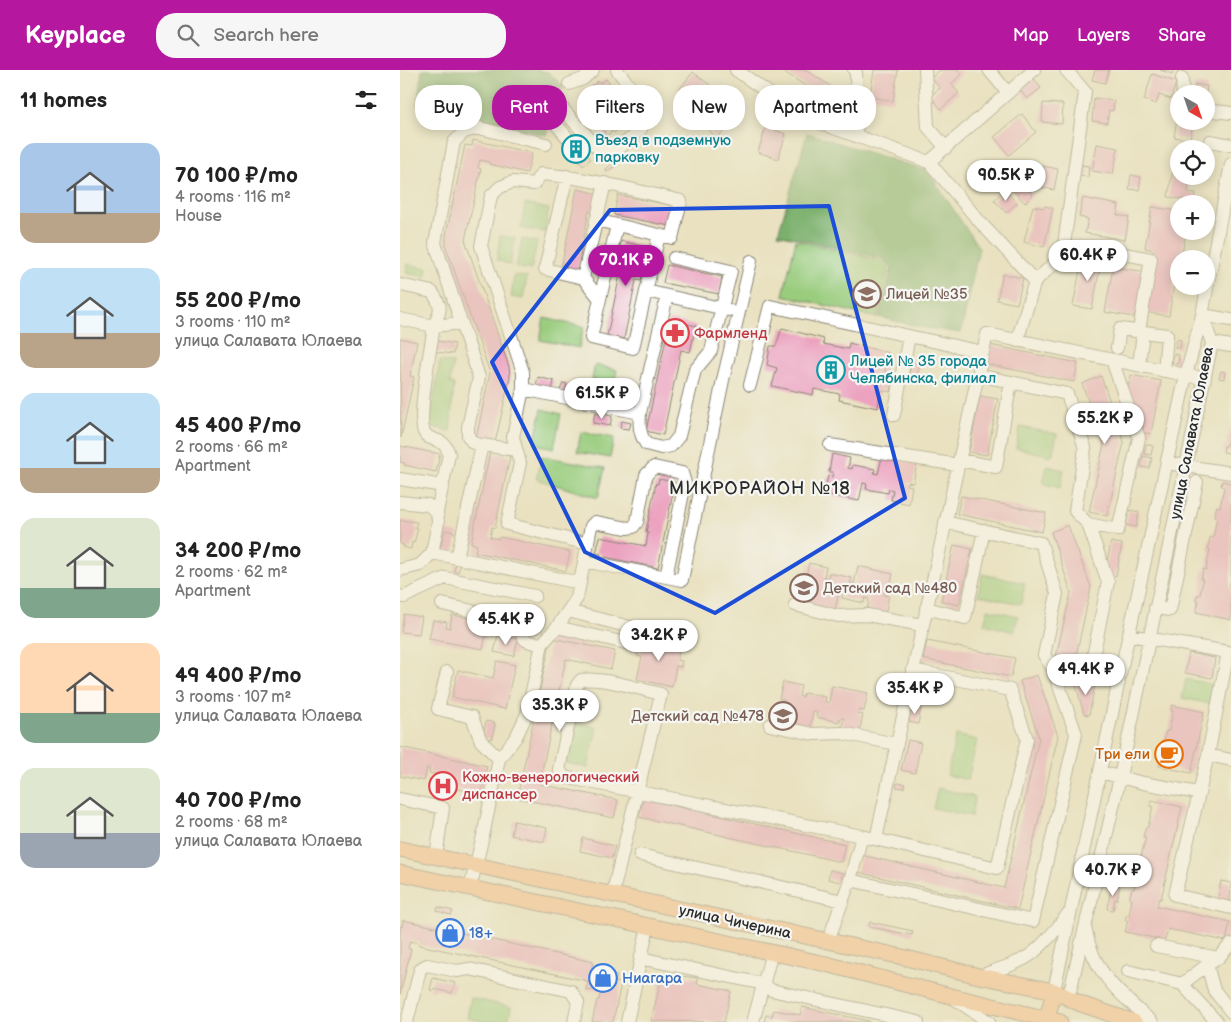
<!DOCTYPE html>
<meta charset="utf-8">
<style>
:root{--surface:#fff;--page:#f6f6f6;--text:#222;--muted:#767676;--accent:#b5179e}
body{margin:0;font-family:"Balsamiq Sans",sans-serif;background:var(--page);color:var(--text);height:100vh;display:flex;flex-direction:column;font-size:19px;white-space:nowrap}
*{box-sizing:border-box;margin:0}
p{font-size:16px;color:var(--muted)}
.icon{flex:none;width:28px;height:28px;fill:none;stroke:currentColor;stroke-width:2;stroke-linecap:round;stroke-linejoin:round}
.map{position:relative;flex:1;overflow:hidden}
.drawer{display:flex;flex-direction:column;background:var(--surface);width:400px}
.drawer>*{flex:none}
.top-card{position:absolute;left:15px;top:15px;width:475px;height:45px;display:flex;gap:10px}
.needle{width:32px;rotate:140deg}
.fabs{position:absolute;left:770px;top:15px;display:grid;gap:10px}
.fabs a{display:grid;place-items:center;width:45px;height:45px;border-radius:50%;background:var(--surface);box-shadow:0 2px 12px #0003;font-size:25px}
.price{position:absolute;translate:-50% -42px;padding:0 11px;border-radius:18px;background:#fff;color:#222;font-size:16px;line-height:32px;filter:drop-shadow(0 1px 2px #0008)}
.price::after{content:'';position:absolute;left:50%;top:30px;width:15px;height:11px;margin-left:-8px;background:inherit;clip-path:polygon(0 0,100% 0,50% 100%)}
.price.current{background:var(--accent);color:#fff}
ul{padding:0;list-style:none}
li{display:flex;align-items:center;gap:15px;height:125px;padding:0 20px}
li span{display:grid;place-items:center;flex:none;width:140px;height:100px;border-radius:15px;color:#555}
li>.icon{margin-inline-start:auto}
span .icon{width:60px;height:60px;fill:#fffc;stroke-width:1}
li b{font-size:21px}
h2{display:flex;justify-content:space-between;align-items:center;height:60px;padding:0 20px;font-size:21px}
.chip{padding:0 18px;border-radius:20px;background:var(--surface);box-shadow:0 2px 12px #0003;font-size:18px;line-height:45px}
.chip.current{background:var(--accent);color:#fff}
header{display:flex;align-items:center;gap:30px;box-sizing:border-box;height:70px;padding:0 25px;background:var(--accent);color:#fff}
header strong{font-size:24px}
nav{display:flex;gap:28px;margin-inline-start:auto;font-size:18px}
.search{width:350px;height:45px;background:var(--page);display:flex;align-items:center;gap:12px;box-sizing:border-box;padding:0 18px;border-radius:20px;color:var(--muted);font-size:19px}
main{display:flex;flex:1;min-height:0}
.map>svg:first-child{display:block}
.green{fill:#99cc7d;stroke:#627c54}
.forest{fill:#7ab06c;stroke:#526e4c}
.building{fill:#eca2bf}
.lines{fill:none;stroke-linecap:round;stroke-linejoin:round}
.minor-casing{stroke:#8a8676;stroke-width:14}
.major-casing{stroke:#8a8676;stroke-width:17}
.minor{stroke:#fff;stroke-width:12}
.major{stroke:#fabc8b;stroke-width:15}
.marked{fill:none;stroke:#1d4ed8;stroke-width:4;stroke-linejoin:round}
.labels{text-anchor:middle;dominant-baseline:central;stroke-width:4.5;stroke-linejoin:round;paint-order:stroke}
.culture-label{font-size:15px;fill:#0d838f;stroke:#f6f6f2;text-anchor:start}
.education-label{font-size:15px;fill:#785e54;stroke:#f6f6f2;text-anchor:start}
.health-label{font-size:15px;fill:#be3a42;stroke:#f6f6f2;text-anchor:start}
.street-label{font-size:15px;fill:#2b2b2b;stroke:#f6f6f2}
.food-label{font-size:15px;fill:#c56008;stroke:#f6f6f2;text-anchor:end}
.shop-label{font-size:15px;fill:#366cbe;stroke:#f6f6f2;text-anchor:start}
.quarter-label{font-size:18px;letter-spacing:1px;fill:#2b2b2b;stroke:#f6f6f2}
</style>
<header>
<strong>Keyplace</strong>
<div class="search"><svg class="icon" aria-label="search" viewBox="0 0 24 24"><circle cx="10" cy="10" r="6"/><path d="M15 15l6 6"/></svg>Search here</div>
<nav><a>Map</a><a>Layers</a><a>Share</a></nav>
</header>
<main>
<section class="drawer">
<h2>11 homes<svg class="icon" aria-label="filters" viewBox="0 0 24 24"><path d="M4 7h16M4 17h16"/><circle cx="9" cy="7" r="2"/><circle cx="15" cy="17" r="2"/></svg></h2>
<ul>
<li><span style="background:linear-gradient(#a9c7e8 70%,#b9a48a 0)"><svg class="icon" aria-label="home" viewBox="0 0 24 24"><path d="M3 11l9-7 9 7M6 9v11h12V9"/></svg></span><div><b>70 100 ₽/mo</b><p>4 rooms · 116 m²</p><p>House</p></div></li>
<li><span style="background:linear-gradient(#bfe0f5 65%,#b9a48a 0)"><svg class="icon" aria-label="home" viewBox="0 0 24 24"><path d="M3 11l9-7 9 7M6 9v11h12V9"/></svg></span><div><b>55 200 ₽/mo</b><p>3 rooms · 110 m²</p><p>улица Салавата Юлаева</p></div></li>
<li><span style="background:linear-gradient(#bfe0f5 75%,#b9a48a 0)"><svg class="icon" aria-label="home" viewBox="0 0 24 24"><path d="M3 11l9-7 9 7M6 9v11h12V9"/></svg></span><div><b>45 400 ₽/mo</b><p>2 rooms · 66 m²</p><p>Apartment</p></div></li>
<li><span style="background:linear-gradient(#dfe7d0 70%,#7fa58c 0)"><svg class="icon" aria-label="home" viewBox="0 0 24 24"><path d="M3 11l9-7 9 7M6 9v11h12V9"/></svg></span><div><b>34 200 ₽/mo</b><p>2 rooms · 62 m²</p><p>Apartment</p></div></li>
<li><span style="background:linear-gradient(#ffd9b3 70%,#7fa58c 0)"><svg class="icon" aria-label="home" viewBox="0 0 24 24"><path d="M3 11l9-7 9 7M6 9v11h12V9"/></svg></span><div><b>49 400 ₽/mo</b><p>3 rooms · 107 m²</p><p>улица Салавата Юлаева</p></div></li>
<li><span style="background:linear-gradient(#dfe7d0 65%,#9aa5b1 0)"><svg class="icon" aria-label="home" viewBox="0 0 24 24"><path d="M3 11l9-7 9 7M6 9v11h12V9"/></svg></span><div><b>40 700 ₽/mo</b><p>2 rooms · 68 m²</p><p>улица Салавата Юлаева</p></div></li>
</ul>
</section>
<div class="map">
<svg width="831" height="952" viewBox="0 0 831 952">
<rect width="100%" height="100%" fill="#f6f6f2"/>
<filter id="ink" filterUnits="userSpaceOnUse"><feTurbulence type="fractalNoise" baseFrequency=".02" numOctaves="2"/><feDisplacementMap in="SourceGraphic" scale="10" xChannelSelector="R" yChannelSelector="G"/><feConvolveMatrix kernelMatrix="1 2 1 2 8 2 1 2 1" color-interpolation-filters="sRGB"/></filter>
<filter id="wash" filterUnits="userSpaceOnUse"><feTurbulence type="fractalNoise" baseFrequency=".0096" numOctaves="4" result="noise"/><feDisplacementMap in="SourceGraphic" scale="20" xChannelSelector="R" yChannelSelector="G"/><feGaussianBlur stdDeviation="1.12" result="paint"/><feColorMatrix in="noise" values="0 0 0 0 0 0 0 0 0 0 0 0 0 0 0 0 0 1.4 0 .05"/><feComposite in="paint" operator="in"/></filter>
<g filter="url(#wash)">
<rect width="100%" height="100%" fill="#e9e1c0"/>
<path class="green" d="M125,134L149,139L145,162L121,158Z
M100,166L115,168L110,195L97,190Z
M122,169L137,172L131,200L116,197Z
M396,170L490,193L477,248L383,225Z
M8,194L27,198L25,207L6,203Z
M114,205L127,207L123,229L111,227Z
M144,248L184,257L179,278L140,270Z
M40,291L53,293L50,313L54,314L50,361L29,356Z
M195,295L217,300L214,314L192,309Z
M142,339L161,344L154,378L134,374Z
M620,357L657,364L652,386L616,378Z
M181,362L214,368L210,388L177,382Z
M142,386L205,398L198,428L136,409Z
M647,396L664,400L660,418L643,414Z
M582,504L625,513L621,534L578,525Z
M588,539L618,546L614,562L584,554Z
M786,609L815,615L811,634L782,628Z
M174,652L197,657L188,698L166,693Z
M556,665L577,670L568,710L547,705Z
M538,718L575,727L571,746L533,738Z
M71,928L111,937L108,952H85L67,948Z"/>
<path class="forest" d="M22,0H136L148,2L163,16L146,65L17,35Z
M407,63L528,101L579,178L561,263L520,257L479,247L492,197L484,189L378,164Z"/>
<g id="blocks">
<path class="building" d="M381,0H406L447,27L440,38Z
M474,0H498L493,31L470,27Z
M540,0H558L562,4L551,14L559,23L541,39L530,26L540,18L531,8Z
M695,0H709L705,13L692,10Z
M760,0H774L772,4Z
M293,2L311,16L296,35L278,21Z
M752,4L776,12L771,29L759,25L756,34L744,30Z
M206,9L214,18L211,20L216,25L217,24L232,41L230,42L234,46L214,63L212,61L207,66L179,28L193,14L194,15L198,11L200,13Z
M634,9L641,18L627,29L620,20Z
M795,14L807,16L806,24H793Z
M694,28L714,31L713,41L709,40L707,53L692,51Z
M643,33L663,34L662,54L642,52Z
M622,44L636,62L609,85L594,67Z
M317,45L328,58L316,68L305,55Z
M777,49L779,51L793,52L790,70L774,67Z
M366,57L386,64L378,89L358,82Z
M170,63L191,89L183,96L161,70Z
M73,70L132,83L127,103L89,94V92L80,90L78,98L81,99L65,170L109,297L110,307L95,373L76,369L90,303L46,177V165L65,75L72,76Z
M697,74L718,78L713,104L692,101Z
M777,78H779V106H790L788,122L796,123L794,131L768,127Z
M215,91L217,94L207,102L205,100Z
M680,95L689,96L688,107L679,106Z
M643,96L658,99L654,120L639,117Z
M731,105L741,107L739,120L729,119Z
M620,111L633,125L625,133L612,119Z
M177,119L199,124L195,143L189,141L177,201L161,198Z
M605,120L617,133L606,143L594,130Z
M218,125L274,136L270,156L214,145Z
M683,128L719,135L717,145L729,147L725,170L685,163L688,149L679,147Z
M633,136L644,138L645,136L653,138L644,177L624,172Z
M752,137L779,141V161H786L782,184L779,183L769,246L744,242L754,180L745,178Z
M221,171L239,175L238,179L247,181L241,211L236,210L224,269L207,266L222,195L217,193Z
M683,185L702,188L692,239L673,236Z
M267,195L322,207L319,224L263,213Z
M713,197L747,202L739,248L705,242Z
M603,204L623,208L617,234L597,230Z
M270,250L296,256L290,282L281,280L263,365L246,361Z
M382,258L424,269L423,274L448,279L449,273L489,283L485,302L495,304L491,322L480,320L478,338L439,330L440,324L414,319L413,325L372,316L377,298L367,295L368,290L370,276H376Z
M0,268L17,272L10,306L14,307L1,368Z
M777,269L781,270L780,278H775Z
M38,271L55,274L53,284L36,282Z
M590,275L678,293L674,312L586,294Z
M774,284L779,285L778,294L772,293Z
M512,292L520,294L517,307L509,306Z
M821,301L825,302L824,309L819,308Z
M731,305L761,311L751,364L742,362L727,322Z
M701,306L724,372L707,446L689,442L704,374L682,314Z
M138,307L154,311L152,320L136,316Z
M163,313L167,314L165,321L160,320Z
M580,326L598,329L587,385L569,382Z
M195,343L212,346L210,356L193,353Z
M222,351L231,353L229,359L220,358Z
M830,358H831V383L823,382L824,376H826Z
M746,374L753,376L751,385L744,384Z
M0,376L40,384L36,402L4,395L5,393L0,392Z
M90,382L110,386L95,458L92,457L90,467L99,469L100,467L170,482L166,501L75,482L77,475L71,473Z
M432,384L450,388L448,398L452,399L453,395L475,399L474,403L478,404L482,387L517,394L513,413L508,412L507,415L512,416L509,434L491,430L493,420L489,419L488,423L466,419L467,414L463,413L459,431L424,424L428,406L432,407L433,402H429Z
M743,386L752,388L749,398L741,397Z
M259,409L275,412L258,498L200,486L201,484L196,483L200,467L246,476L248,463L246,462L256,413L258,414Z
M822,411L831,413V510L829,517H831V550L796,542L799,531H796L797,525H800L803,510H801L803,499L806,500L810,479H808L810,467L813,468L817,447H814L817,436L820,437L824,417L821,416Z
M561,426L646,443L642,462L557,444Z
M729,440L739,442L736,457L726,455Z
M0,450L17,452L15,458H18L14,473L12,472L11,479L3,477L4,475L0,474Z
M668,455L691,517L674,595L655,591L671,522L651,462Z
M45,460L58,463L54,482L40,479Z
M711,472L722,474L716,506L705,503Z
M554,475L572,479L559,535L541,531Z
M409,493L426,497L424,507L428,508L429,503L452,508L450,513L454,514L458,496L493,504L489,522L485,521L484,525L489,526L485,544L467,540L469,529L465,528L464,533L442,528L443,523L439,522L435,540L400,532L404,515H408L409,511L405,510Z
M56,494L60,495L58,502L54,501Z
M4,544L22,547L19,564L1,562Z
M52,545L88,552L83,579L29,569L33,550L47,552L46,557L50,558Z
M98,565L118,569L114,586L94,582Z
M151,568L215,581L211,599L166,589L139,714L218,730L214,748L117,728Z
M259,568L268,570L267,574L280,577L277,590L282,591L281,597L276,596L272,617L237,609L242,587L237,586L238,581L242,582L245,569L258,572Z
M527,571L615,588L611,607L523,589Z
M789,583L815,588L812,608L785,603Z
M97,591L115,595L105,639L52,627L58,600L93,608Z
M637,605L658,666L618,839L457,802L461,785L604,818L639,668L620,611Z
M383,612L401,616L399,626L403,627L404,623L426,627L425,632L429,633L432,616L468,623L464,641L459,640L458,644L463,645L459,663L441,660L444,648H440L439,652L416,647L417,642L413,641L410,659L374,651L378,634L383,635L384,630L379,629Z
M675,612L695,615L689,645L684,644Z
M772,635L804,642L791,703L759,696L760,691L763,692L767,671H764L766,661H769L773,641H771Z
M512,636L521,638L518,654L509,652Z
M86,651L95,653L92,669L83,667Z
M508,670L521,673L515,703L501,700Z
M0,677L87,696L81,724L45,716L47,703L45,702L44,706L29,703L30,699L27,698L24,711L0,706Z
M497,713L505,714L504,718L496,717Z
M243,729L445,774L441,792L239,747Z
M751,730L782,737L761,829H759L757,836L830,852L826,871L768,859L764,873L759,872V869L725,862L728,851L725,850L727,844L729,845L732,829H729L732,819H734L739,798H736L738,787H741L746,767H743L746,757H748L753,736H750Z
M114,751L147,758L144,772L111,765Z
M183,768L215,776L212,788L180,781Z
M430,800L443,803L440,812L428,809Z
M821,811L831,813L830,831L818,829Z
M712,815L720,816L717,830L715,829L713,840L707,839Z
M38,837L53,841L51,845L37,841Z
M3,850L193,892L191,900L217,906L215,912L221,913L213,952H192L197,930H199L201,921L192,919V921L186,920L188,911L19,875V873L10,871L8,879H11L0,925V856L2,857Z
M470,852L513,861L512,865L469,857Z
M262,906L271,908L281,906L298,908L297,914L331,921L324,952L251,951Z
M33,908L55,913L52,923L35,919L34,921L30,920Z
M402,937L469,951V952H364L366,945L372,946L374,940L400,945Z"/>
</g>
</g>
<g filter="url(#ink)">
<use href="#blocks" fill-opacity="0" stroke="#8a8676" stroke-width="1"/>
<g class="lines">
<defs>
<path id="minor" d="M336,0L403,47L529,92L579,151L635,211L617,271
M454,0L456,2L457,57L455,66
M525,0L528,57L546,78
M589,0L608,23
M782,8L783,24
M169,14L183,9L193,0
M162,38L201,82H215L241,59L242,39L240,29L217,0
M806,40L831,43
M156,54L166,66
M810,71L831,75
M146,74L79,58L64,62L54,72L35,173L79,307L68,357V366L73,373L82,375L57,488L180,513
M529,92L634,0
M167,106L145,199L183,208L205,113
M217,155L191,268L233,278L259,165
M719,183L751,189L739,261
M183,208L200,229
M635,211L655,193L664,175L685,22L666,0
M1,215L32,222C43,237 41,240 34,256L62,253
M246,221L329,240
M267,226L240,343C239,355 239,363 246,374L261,378L271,376L279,366L295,300L311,281L331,201L274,188
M802,245L831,250
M0,249L34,256C31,277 17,345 24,362C30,374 43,364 49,384L37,442L38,452L32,483L57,488
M812,273L831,276
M717,278L720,259L767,265L764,301
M739,295L743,262
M578,305L667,324L685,378L675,441L688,454L708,512L689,607
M350,315L370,236L583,282
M123,319L240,343
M494,345L509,266
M82,375L116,380
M430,375L558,395
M559,390L596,397L611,312
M767,393L831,403
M0,409L43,416
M0,432L28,435L37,442
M688,454L718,460L739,368L712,290
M188,474L107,454L120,393L113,367L123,319V302L81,176L91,126L100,117L113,112L134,114L141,104C188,108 235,120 281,131L272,168L196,150
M184,491L282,510L323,310L351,191
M0,500L20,495L32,483
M0,526L4,527L45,508L135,526
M42,534L115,551C130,565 113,571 142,574
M395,535L438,546L467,545L522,555
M526,538L565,548L584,460
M755,538L770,540L797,412
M157,557L234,575L238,559L168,541
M729,565L828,582L808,685L775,825L831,838
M653,599L719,613
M47,602L38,639L72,647L81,671L99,689
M370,655L413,664L442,663L496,674
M808,685L831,690
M700,702L743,713L798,723
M0,729L43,738L36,787
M476,769L587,264L805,309
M240,785L443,831
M450,810L633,851L676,664L653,599L644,585L657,524L641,473L545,452
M70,818L83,766L99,689L116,667L127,644L142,574L157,557L177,528L191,456L195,452L227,458L233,457L237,452L246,405L254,397L282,403L285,413L266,507
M212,826L261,624C239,619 203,607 181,610L177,615L159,699L164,707L462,766L597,798L627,669L610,620L512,600
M686,861C693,903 722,926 752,952
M428,871L450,810L462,766
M831,874L818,888L807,895L814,920L831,942
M756,876L818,888
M240,888L364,914L371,920L518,952
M728,901L782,914L816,951
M579,906C596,900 619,894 633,883C646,872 657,859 667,845
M782,914L807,895
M654,921L723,591L786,305L802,245L831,94
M669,926L720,707L812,273L802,245
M555,929L589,952
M7,952L20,900L23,897L27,895L57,901L69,899L171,921L178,932L174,952
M227,952L248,856
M353,952L372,882"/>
<path id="major" d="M0,779L498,886L579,906L654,921L681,934L734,952
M0,803L426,894L551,926L660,952
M647,949L654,921"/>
</defs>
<use href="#minor" class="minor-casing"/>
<use href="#major" class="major-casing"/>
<use href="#minor" class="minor"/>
<use href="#major" class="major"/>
</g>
</g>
<path d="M0 0H831V952H0ZM429,136L505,428L315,543L185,482L92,292L210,140Z" fill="#e9e1c0" fill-opacity=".55" fill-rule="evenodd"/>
<path class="marked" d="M429,136L505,428L315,543L185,482L92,292L210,140Z"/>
<defs>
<symbol id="building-ring" viewBox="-11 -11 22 22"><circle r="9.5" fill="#f6f6f2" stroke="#0f9aa8" stroke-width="1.5"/><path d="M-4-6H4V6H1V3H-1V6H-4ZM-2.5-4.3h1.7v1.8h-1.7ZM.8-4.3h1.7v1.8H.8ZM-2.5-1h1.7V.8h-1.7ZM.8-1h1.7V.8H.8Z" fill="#0f9aa8"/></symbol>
<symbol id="school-ring" viewBox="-11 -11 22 22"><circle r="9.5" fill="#f6f6f2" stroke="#8d6e63" stroke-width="1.5"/><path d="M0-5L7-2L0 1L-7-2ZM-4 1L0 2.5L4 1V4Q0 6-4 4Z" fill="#8d6e63"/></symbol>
<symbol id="pharmacy-ring" viewBox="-11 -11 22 22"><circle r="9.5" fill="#f6f6f2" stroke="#e0444e" stroke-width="1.5"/><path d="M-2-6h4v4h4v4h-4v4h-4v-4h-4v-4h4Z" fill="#e0444e"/></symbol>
<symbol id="cafe-ring" viewBox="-11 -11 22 22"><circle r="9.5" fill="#f6f6f2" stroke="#e8710a" stroke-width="1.5"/><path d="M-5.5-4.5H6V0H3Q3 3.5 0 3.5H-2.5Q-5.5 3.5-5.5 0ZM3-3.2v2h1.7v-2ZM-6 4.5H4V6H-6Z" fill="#e8710a"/></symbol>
<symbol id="hospital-ring" viewBox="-11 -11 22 22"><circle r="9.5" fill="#f6f6f2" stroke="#e0444e" stroke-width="1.5"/><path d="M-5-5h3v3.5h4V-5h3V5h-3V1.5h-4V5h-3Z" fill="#e0444e"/></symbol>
<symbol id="shop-ring" viewBox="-11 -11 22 22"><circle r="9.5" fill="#f6f6f2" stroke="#3f7fe0" stroke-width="1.5"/><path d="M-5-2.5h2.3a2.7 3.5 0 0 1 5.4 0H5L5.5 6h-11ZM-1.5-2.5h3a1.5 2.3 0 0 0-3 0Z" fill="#3f7fe0"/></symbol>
</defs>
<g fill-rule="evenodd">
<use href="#building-ring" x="160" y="63" width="32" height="32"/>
<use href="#school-ring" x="451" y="208" width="32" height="32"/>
<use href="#pharmacy-ring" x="259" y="247" width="32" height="32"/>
<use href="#building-ring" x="415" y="284" width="32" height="32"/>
<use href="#school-ring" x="388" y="502" width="32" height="32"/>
<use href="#school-ring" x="367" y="630" width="32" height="32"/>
<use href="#cafe-ring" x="753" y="668" width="32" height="32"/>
<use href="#hospital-ring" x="27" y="700" width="32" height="32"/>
<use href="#shop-ring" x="34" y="847" width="32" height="32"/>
<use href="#shop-ring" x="187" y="892" width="32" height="32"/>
</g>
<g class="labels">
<g class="culture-label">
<text x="195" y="70">Въезд в подземную<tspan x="195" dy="17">парковку</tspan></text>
<text x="450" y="291">Лицей № 35 города<tspan x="450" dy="17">Челябинска, филиал</tspan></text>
</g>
<g class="education-label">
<text x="486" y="224">Лицей №35</text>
<text x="423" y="518">Детский сад №480</text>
<text x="364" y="646" text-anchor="end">Детский сад №478</text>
</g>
<g class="health-label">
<text x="294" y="263">Фармленд</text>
<text x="62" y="707">Кожно-венерологический<tspan x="62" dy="17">диспансер</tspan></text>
</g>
<g class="street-label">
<text transform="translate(792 363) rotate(-79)">улица Салавата Юлаева</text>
<text transform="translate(335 852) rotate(12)">улица Чичерина</text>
</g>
<g class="food-label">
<text x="750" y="684">Три ели</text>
</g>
<g class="shop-label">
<text x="69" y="863">18+</text>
<text x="222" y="908">Ниагара</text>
</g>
<g class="quarter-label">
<text x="360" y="418">МИКРОРАЙОН №18</text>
</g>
</g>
</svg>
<div class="fabs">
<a><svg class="needle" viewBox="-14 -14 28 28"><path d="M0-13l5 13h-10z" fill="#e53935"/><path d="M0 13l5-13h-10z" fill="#767676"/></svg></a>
<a><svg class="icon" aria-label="locate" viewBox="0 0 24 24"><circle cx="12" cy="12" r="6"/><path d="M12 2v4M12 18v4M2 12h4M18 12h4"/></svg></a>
<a>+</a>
<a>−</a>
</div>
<b class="price" style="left:606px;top:132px">90.5K ₽</b>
<b class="price" style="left:688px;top:212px">60.4K ₽</b>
<b class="price current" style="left:226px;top:217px">70.1K ₽</b>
<b class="price" style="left:202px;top:350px">61.5K ₽</b>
<b class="price" style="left:705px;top:375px">55.2K ₽</b>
<b class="price" style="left:106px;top:576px">45.4K ₽</b>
<b class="price" style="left:259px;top:592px">34.2K ₽</b>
<b class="price" style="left:686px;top:626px">49.4K ₽</b>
<b class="price" style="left:515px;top:645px">35.4K ₽</b>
<b class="price" style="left:160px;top:662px">35.3K ₽</b>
<b class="price" style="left:713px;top:827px">40.7K ₽</b>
<div class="top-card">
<a class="chip">Buy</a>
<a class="chip current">Rent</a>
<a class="chip">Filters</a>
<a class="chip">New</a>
<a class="chip">Apartment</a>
</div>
</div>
</main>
